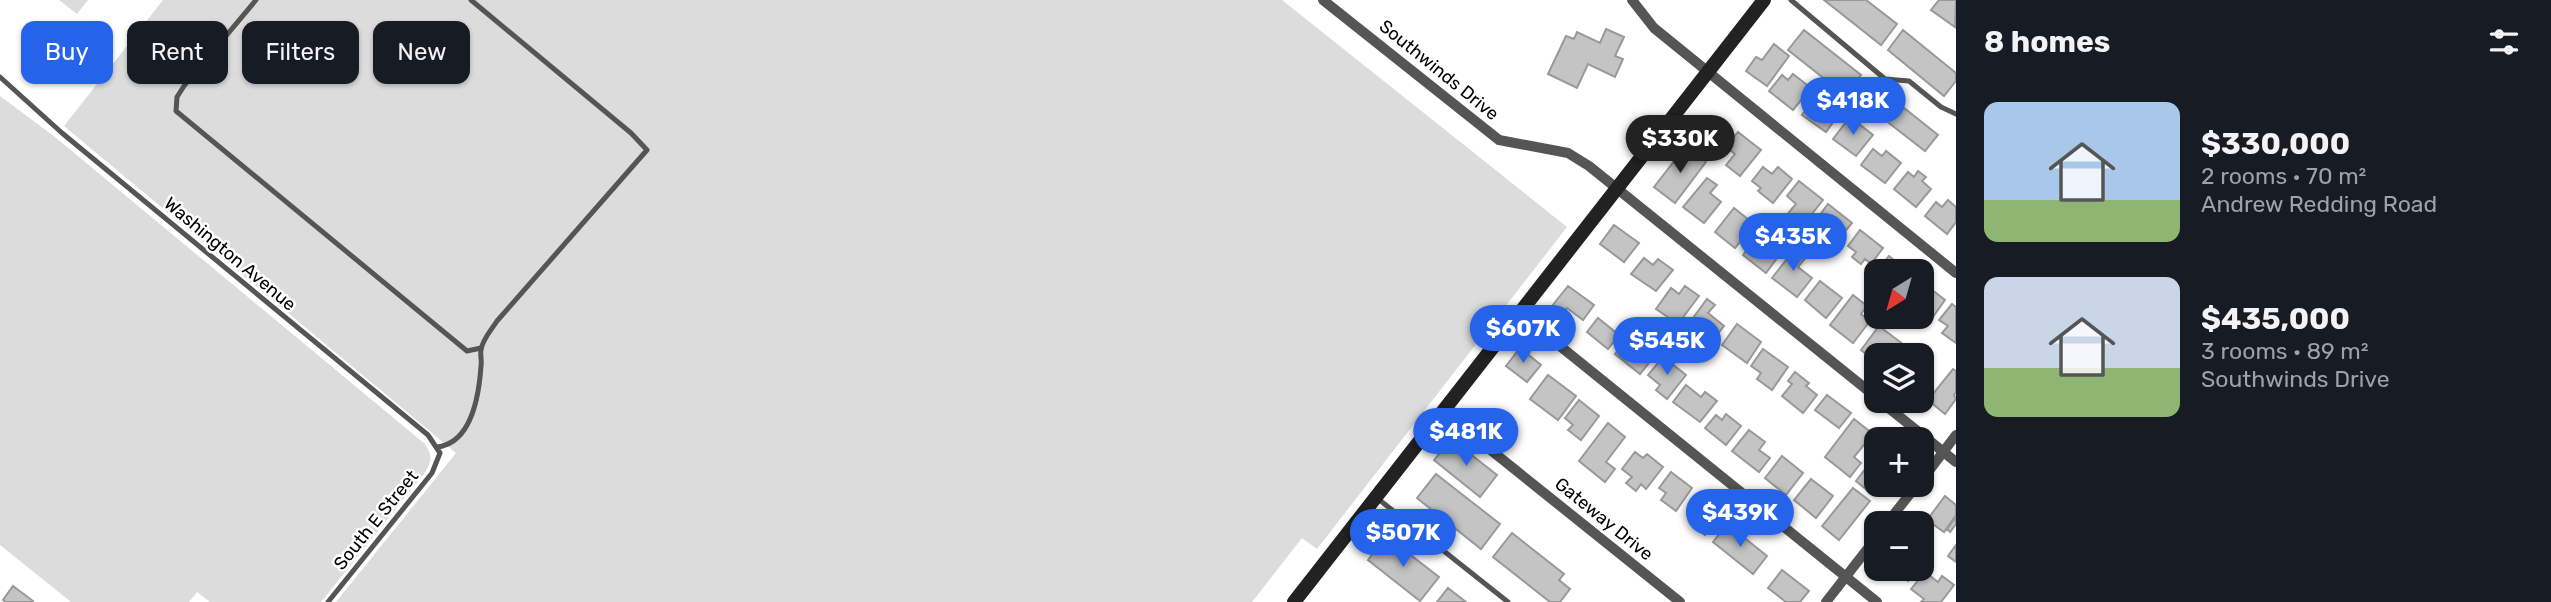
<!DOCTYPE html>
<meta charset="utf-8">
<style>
:root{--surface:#171b24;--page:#242831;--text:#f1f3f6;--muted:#9ea1a6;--accent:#2563eb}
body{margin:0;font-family:Rubik,sans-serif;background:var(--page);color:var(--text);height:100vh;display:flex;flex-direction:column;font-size:26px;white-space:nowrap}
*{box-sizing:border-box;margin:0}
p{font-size:23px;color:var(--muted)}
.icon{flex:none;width:38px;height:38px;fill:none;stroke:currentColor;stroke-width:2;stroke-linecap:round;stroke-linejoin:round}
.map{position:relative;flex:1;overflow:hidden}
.side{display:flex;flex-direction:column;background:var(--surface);width:595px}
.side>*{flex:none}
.hud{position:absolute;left:21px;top:21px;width:665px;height:63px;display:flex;gap:14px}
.needle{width:46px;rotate:217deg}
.buttons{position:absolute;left:1864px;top:259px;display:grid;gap:14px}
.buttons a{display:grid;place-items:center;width:70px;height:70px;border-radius:14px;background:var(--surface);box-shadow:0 2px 5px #0004;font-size:35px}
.price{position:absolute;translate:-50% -60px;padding:0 16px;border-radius:24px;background:var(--accent);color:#fff;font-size:23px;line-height:46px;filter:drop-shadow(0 2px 4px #0008)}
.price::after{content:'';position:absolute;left:50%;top:42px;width:21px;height:16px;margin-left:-10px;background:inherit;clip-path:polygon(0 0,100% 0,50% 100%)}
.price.selected{background:#222;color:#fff}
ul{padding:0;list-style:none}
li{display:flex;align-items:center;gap:21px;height:175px;padding:0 28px}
li span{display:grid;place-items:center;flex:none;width:196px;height:140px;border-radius:14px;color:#555}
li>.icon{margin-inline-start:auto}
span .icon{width:84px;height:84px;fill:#fffc;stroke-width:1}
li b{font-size:30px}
h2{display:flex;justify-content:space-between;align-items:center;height:84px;padding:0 28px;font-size:30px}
.pill{padding:0 24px;border-radius:14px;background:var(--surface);box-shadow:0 2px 5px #0004;font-size:24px;line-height:63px}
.pill.selected{background:var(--accent);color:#fff}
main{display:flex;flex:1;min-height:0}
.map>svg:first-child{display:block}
.green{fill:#dcdcdc}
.building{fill:#c4c4c4;stroke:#999;stroke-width:2}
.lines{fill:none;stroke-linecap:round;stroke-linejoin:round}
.lane{stroke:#555;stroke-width:5}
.street{stroke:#555;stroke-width:10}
.secondary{stroke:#222;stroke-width:14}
.labels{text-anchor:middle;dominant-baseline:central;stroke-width:5;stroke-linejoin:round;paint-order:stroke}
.street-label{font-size:18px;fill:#000;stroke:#fff}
</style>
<main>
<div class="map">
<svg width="1956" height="602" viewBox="0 0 1956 602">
<rect width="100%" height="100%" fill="#fff"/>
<path class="green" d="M59,0H88L77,14Z
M163,0H1282L1567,227L1317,549L1302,538L1252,602H336L456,453L64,126Z
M0,96L55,137L425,444C432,455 432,460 426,471L321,602H210L197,592L189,602H71L0,545Z"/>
<path class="building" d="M1824,0H1866L1897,24L1881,45Z
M1939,0H1956L1955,27L1931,10Z
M1606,29L1624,37L1615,56L1623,59L1615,77L1588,64L1577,88L1548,74L1566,36L1574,39L1577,32L1600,43Z
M1804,30L1861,75L1845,95L1788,50Z
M1903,30L1956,73V81L1944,96L1888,50Z
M1774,44L1789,56L1767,86L1746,71L1756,57L1762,60Z
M1793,74L1811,88L1793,110L1769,91L1782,75L1788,80Z
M1884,92L1938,135L1925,151L1871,109Z
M1815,97L1839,114L1826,132L1802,115Z
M1705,116L1726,132L1714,147L1693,130Z
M1850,117L1873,135L1856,156L1833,139Z
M1738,132L1761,150L1740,176L1726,165L1735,154L1726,147Z
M1686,146L1706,162L1675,203L1654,187Z
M1873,149L1882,156L1886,151L1901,163L1885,183L1861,165Z
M1763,167L1772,174L1778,167L1792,179L1773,203L1758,191L1761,188L1752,181Z
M1918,171L1926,177L1922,181L1931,189L1916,207L1894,189L1908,172L1914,177Z
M1707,178L1717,185L1710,193L1721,202L1704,223L1683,207Z
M1799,181L1823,200L1799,230L1784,218L1796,204L1787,196Z
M1948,200L1956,207V222L1947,234L1925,216L1936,202L1942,207Z
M1828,204L1852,223L1835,244L1820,232L1825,227L1816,220Z
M1734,208L1754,224L1735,248L1715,232Z
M1614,225L1639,243L1624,262L1600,244Z
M1860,230L1883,248L1871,264L1865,259L1861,264L1852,257L1856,252L1848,246Z
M1773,231L1789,242L1766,273L1743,255L1755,239L1763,245Z
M1797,246L1808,255L1798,267L1812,278L1797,297L1772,278Z
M1889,256L1907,271H1877Z
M1644,258L1653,265L1658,259L1673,270L1656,291L1631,274Z
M1820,281L1842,298L1826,318L1805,300Z
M1922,282L1945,300L1930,321L1922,314Z
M1568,286L1594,305L1583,320L1567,308L1562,314L1552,306Z
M1685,286L1699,296L1678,324L1656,309L1671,288L1679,294Z
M1853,295L1867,306L1861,314L1870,321L1853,343L1830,325Z
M1707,299L1715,305L1708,313L1724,326L1713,340L1690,322Z
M1952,304L1956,307V343L1942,333L1948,326L1939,320Z
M1598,318L1619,335L1608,349L1587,332Z
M1737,324L1761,342L1747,363L1722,345Z
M1879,326L1904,345L1896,355H1876V362L1861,350Z
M1626,339L1638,348L1642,343L1656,354L1640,374L1615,354Z
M1520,348L1541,365L1527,382L1506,366Z
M1763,349L1788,367L1772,390L1757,379L1761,373L1751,366Z
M1922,356L1930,363L1923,372L1928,376L1922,384Z
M1663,357L1686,375L1667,399L1656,390L1660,385L1648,375Z
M1953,369L1956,371V392L1954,395L1956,399L1945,414L1928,400Z
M1795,372L1809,383L1806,386L1817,395L1803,413L1782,396L1792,384L1788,381Z
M1548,375L1576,396L1558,420L1530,399Z
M1686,385L1701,397L1705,392L1717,401L1700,422L1673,402Z
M1827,395L1851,413L1839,428L1815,410Z
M1579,400L1599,416L1581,440L1568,430L1573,425L1565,418Z
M1726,414L1741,426L1726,445L1705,428L1716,415L1722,420Z
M1854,419L1873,434L1854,457L1861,463L1850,477L1825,457Z
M1608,423L1625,437L1606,462L1615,469L1605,482L1579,461Z
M1749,430L1765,442L1759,450L1770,458L1759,472L1732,451Z
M1451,439L1497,475L1480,497L1434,460Z
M1635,452L1643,458L1647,454L1663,467L1646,489L1641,484L1636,491L1626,483L1632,477L1622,469Z
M1876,455V485H1881L1873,495L1856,481Z
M1782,456L1803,473L1786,495L1765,478Z
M1671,472L1692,488L1676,511L1661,500L1666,493L1659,488Z
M1436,474L1500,524L1481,549L1417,498Z
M1811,479L1833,496L1816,518L1794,500Z
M1853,488L1870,501L1839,540L1822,526Z
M1702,496L1722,512L1705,535L1690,523L1695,517L1689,512Z
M1945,496L1956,505V515L1944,532L1927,520Z
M1956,517V524L1950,532L1947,529Z
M1727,524L1767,556L1753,574L1713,542Z
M1512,533L1564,574L1559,580L1570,589L1560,602H1550L1493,557Z
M1386,536L1439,577L1420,601L1368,560Z
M1956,545V562L1948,556Z
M1893,569H1917L1908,581Z
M1782,570L1809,591L1800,602H1786L1768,588Z
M1925,572L1938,582L1942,576L1954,585L1941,602H1921L1924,599L1911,589Z
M13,586L33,601L32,602H6L3,600Z
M1448,588L1466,602H1437Z"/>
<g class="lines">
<path class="lane" d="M256,0L184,86L177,97L176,111L467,351L481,348
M1791,0L1885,79L1909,81L1941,107L1956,114
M0,77L62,133L428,435L440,453L432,473L328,602
M437,447C472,443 479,395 481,366C482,361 480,355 481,350C482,340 492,329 497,321L647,150L631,133L471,0
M1377,498L1508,602"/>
<path class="street" d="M1323,0L1499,140L1568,153L1589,166L1876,397
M1632,0L1654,28L1956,273
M1519,313L1877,602
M1880,401L1956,462
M1442,411L1680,602
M1922,480L1956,435
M1887,523L1917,485
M1826,602L1876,538"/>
<path class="secondary" d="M1294,602L1764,0"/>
</g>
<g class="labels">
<g class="street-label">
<text transform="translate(1439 70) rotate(39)">Southwinds Drive</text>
<text transform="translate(230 254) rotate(40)">Washington Avenue</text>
<text transform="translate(1604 519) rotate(39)">Gateway Drive</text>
<text transform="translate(376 520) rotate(-51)">South E Street</text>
</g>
</g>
</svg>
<div class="buttons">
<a><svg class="needle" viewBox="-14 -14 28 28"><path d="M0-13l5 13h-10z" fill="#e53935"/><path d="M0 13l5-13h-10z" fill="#9ea1a6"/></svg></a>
<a><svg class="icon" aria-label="layers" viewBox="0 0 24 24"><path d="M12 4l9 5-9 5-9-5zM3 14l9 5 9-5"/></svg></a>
<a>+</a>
<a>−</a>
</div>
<b class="price" style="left:1853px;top:137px">$418K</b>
<b class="price selected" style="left:1680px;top:175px">$330K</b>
<b class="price" style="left:1793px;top:273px">$435K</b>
<b class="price" style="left:1523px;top:365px">$607K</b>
<b class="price" style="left:1667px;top:377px">$545K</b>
<b class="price" style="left:1466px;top:468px">$481K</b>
<b class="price" style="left:1740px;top:549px">$439K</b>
<b class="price" style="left:1403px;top:569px">$507K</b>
<div class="hud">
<a class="pill selected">Buy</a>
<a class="pill">Rent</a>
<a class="pill">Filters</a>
<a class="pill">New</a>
</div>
</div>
<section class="side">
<h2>8 homes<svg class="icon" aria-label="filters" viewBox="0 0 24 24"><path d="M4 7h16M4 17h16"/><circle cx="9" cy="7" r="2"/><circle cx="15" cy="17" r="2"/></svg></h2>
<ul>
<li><span style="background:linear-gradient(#a9c7e8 70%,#8fb573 0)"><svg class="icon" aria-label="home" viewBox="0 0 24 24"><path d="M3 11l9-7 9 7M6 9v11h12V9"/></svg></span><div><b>$330,000</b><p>2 rooms · 70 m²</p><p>Andrew Redding Road</p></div></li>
<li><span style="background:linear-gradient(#c9d6e8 65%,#8fb573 0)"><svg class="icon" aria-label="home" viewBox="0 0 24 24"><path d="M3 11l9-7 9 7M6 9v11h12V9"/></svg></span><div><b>$435,000</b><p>3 rooms · 89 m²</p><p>Southwinds Drive</p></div></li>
</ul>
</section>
</main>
